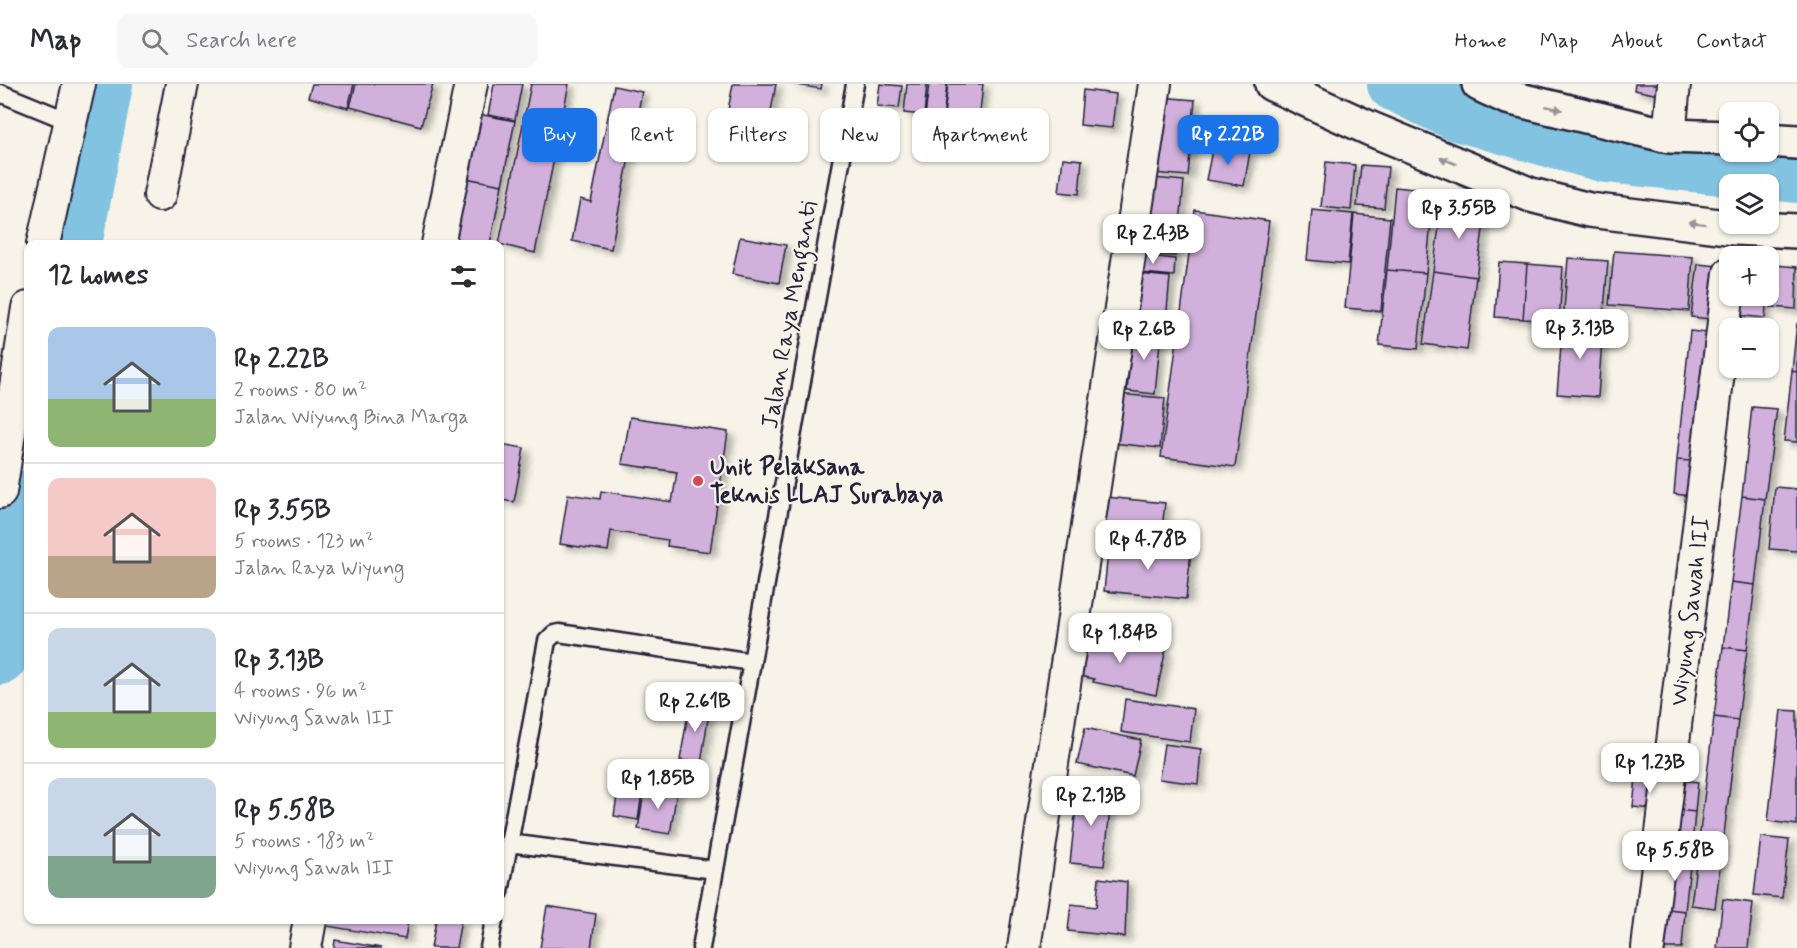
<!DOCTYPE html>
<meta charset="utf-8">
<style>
:root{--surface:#fff;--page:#f7f7f7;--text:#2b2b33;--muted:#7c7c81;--line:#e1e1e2;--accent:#1a73e8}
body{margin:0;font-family:Mynerve,sans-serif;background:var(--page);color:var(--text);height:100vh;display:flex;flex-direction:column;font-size:22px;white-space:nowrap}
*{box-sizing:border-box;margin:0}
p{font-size:20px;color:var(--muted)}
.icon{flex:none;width:33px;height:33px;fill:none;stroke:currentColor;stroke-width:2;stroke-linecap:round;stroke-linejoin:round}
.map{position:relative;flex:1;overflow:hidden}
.panel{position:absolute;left:24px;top:156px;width:480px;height:684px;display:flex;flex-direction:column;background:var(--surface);border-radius:12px;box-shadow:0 2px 4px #0004}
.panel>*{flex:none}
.banner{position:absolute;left:522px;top:24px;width:570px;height:54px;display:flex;gap:12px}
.tools{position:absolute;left:1719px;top:18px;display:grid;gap:12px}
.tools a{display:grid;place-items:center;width:60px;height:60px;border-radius:12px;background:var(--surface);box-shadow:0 2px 4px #0004;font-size:30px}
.price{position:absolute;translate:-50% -51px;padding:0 14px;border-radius:12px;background:#fff;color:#222;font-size:20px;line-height:39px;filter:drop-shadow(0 2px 3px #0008)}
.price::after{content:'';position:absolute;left:50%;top:36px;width:18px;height:14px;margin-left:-9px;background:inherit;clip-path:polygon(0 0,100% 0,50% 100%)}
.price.on{background:var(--accent);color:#fff}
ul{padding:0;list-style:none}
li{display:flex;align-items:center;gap:18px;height:150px;padding:0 24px}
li+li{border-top:2px solid var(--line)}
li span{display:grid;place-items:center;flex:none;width:168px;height:120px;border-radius:12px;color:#555}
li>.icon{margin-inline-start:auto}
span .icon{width:72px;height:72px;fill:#fffc;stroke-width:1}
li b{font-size:26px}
h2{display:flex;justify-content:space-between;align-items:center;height:72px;padding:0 24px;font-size:26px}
.pill{padding:0 21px;border-radius:12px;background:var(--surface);box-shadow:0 2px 4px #0004;font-size:21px;line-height:54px}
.pill.on{background:var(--accent);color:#fff}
header{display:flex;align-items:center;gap:36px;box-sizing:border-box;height:84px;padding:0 30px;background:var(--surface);border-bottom:2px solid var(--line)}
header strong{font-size:28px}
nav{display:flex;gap:33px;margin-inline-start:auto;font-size:21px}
.search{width:420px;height:54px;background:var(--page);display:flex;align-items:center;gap:15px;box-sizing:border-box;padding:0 21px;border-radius:12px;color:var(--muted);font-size:22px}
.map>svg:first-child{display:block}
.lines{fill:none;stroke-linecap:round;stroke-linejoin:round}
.river{stroke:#82c3e2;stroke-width:54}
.building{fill:#d1b0dc;stroke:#22223b;stroke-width:1.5;filter:url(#shadow)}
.lane-casing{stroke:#22223b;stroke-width:21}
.street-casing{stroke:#22223b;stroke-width:36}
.secondary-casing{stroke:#22223b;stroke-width:38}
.lane{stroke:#f7f3e8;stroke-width:16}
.street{stroke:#f7f3e8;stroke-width:32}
.secondary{stroke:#f7f3e8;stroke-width:33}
.oneway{fill:#97959a}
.poi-dot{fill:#d1495b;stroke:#f7f3e8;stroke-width:2}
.labels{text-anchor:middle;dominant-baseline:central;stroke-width:4.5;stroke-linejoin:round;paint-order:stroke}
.street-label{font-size:24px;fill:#22223b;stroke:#f7f3e8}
.poi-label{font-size:24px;font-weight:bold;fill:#22223b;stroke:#f7f3e8;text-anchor:start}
</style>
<header>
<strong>Map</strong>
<div class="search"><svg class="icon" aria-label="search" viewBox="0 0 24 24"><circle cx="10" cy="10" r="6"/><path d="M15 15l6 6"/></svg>Search here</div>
<nav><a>Home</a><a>Map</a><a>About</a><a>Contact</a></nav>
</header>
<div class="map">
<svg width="1797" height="864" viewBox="0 0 1797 864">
<defs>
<filter id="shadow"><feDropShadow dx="6" dy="4" stdDeviation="3" flood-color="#0004"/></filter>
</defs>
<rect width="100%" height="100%" fill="#f7f3e8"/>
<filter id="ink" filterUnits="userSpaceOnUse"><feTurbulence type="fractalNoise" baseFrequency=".0167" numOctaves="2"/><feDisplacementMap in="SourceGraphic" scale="12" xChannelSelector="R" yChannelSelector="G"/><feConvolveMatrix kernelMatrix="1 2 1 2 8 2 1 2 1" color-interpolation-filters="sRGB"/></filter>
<g filter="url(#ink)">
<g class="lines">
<path class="river" d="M1394,0L1457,30L1606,72L1797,92
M75,160L106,0
M0,574L28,413"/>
</g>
<path class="building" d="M312,0H354L348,24L308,13Z
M356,0H433L421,42L350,23Z
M494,0H522L515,36L488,31Z
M531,0H569L535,169L499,160Z
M733,0H776L767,49L725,42Z
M791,0H822L821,5Z
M880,0L902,2L899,24L877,22Z
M907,0H927L924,31L904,29Z
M929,0H947L943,35L925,33Z
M948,0H983L976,66L940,62Z
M1635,0H1661L1659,11L1634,6Z
M614,2L642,8L611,165L572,157L580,115L591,118Z
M1083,6L1116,10L1112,44L1080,41Z
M1160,13L1195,16L1188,92L1153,89Z
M473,29L515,37L502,101L461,93Z
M1229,33L1261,40L1256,61L1225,54Z
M1213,61L1250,68L1244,102L1206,96Z
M1063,74L1082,76L1079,110L1059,108Z
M1326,78L1355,81L1351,126L1321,123Z
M1361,81L1388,83L1384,124L1357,122Z
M460,93L502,101L490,160H447Z
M1143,93L1184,97L1179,151L1138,147Z
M1395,103L1434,107L1426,189L1387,186Z
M1442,120L1486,126L1476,193L1433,187Z
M1195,126L1269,137L1235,383L1161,373Z
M1312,126L1353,130L1348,180L1307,176Z
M1354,130L1390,134L1381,227L1345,224Z
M1136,151L1177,155L1175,172L1135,169Z
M740,153L786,161L779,199L732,190Z
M1614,167L1693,173L1689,227L1609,221Z
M1133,170L1175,175L1174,192L1132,188Z
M1568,174L1608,177L1603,241L1563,238Z
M1499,178L1527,180L1523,235L1495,233Z
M1527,180L1563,183L1559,237L1523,235Z
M1698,180L1728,183L1721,236L1691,233Z
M1775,181L1797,183L1796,225L1771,223Z
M1387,186L1426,189L1418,265L1379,261Z
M1433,187L1476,193L1467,266L1423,260Z
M1138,190L1170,193L1165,247L1133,244Z
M1738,212H1767L1765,234L1736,231Z
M1563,238L1603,241L1598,313L1557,310Z
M1797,239V288L1792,287Z
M1133,245L1161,247L1155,310L1127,307Z
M1690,247L1718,250L1705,378L1677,376Z
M1792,287L1797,288V358L1784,357Z
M1117,310L1165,314L1160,364L1112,359Z
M1752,323L1777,325L1765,415L1742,412Z
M630,333L728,348L710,468L667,462L668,456L611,447L608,467L560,460L568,410L600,415L601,407L672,418L677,388L622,380Z
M500,360L524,364L514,418L500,416Z
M1677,376L1705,378L1701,413L1674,410Z
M1775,403L1797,405V467L1769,465Z
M1742,412L1765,415L1755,501L1731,498Z
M1106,413L1165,419L1161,453L1103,447Z
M1109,459L1191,467L1186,515L1104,507Z
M1731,498L1755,501L1747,566L1723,563Z
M1103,552L1166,565L1156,611L1093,598L1094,595L1070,590L1077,558L1101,563Z
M1723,563L1747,566L1738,636L1714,633Z
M1125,615L1194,625L1190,658L1121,648Z
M690,618L710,622L701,679L680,676Z
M1781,626L1797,627V741L1768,737Z
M1714,633L1738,636L1715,824L1691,821Z
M1085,644L1141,656L1133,692L1077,680Z
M1164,660L1201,665L1198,700L1159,695Z
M1636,693L1667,696L1664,726L1633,723Z
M1671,695L1698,698L1695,728L1669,725Z
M619,698L643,702L638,736L614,732Z
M645,702L677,707L670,750L638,745Z
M1078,703L1112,706L1104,782L1070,779Z
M1669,725L1695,728L1691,773L1664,770Z
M1761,753L1789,756L1782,814L1754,811Z
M1664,770L1691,773L1685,827L1659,824Z
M1099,794L1127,798L1125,853L1068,847L1071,820L1096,823Z
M1723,815L1753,819L1748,864H1717Z
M547,822L596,830L591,864H540Z
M1659,824L1685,827L1682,864H1655Z
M322,836H408L405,855L321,841Z
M436,836H461L456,864H431Z
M335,856L381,864H334Z"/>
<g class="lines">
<defs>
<path id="lane" d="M0,9L71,38
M509,759L715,786
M500,808L547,557L554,550L559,549L752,578
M489,864L494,836
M701,864L855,0"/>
<path id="street" d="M1669,52L1674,0
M160,111L182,0
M43,160L79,0
M438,160L471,0
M0,408L28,224
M305,864L310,836
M1024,864L1155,0
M1648,864L1730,189"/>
<path id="secondary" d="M1272,0L1371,45L1531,111L1589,126L1735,144L1797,147
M1479,0L1507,13L1669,52L1730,54
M1768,56L1797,58"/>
</defs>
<use href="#lane" class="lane-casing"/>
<use href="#street" class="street-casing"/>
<use href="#secondary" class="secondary-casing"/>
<use href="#lane" class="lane"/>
<use href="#street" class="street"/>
<use href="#secondary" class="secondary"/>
</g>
<defs><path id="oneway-solid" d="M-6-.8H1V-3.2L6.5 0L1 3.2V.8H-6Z" transform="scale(1.5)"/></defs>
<g class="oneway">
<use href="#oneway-solid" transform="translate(1554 24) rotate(13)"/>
<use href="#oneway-solid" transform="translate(1448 77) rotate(-158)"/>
<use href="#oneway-solid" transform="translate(1697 139) rotate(-173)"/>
</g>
</g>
<circle class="poi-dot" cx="698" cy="397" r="6"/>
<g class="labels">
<g class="street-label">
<text transform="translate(790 231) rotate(-80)">Jalan Raya Menganti</text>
<text transform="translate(1691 527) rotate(-83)">Wiyung Sawah III</text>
</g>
<g class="poi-label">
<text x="710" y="383">Unit Pelaksana<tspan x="710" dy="28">Teknis LLAJ Surabaya</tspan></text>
</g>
</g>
</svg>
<div class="tools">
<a><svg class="icon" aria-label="locate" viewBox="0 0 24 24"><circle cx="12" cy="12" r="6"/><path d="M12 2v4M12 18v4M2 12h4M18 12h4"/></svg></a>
<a><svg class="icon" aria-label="layers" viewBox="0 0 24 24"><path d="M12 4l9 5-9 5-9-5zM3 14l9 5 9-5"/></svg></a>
<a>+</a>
<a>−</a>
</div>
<b class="price on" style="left:1228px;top:82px">Rp 2.22B</b>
<b class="price" style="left:1459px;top:156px">Rp 3.55B</b>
<b class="price" style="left:1153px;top:181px">Rp 2.43B</b>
<b class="price" style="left:1580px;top:276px">Rp 3.13B</b>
<b class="price" style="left:1144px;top:277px">Rp 2.6B</b>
<b class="price" style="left:1148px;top:487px">Rp 4.78B</b>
<b class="price" style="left:1120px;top:580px">Rp 1.84B</b>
<b class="price" style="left:695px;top:649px">Rp 2.61B</b>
<b class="price" style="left:1650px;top:710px">Rp 1.23B</b>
<b class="price" style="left:658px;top:726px">Rp 1.85B</b>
<b class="price" style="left:1091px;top:743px">Rp 2.13B</b>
<b class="price" style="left:1675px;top:798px">Rp 5.58B</b>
<div class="banner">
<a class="pill on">Buy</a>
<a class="pill">Rent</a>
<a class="pill">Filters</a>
<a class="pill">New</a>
<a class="pill">Apartment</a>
</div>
<section class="panel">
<h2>12 homes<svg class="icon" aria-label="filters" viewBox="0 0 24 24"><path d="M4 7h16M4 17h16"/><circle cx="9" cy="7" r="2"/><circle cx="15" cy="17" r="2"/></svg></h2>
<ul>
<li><span style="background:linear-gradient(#a9c7e8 60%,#8fb573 0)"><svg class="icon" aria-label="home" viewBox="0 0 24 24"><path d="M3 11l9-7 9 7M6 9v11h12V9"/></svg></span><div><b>Rp 2.22B</b><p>2 rooms · 80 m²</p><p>Jalan Wiyung Bina Marga</p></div></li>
<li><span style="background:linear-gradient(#f6c9c9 65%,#b9a48a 0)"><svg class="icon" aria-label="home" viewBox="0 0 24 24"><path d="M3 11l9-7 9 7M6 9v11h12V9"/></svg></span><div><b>Rp 3.55B</b><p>5 rooms · 123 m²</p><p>Jalan Raya Wiyung</p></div></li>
<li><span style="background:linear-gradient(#c9d6e8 70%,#8fb573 0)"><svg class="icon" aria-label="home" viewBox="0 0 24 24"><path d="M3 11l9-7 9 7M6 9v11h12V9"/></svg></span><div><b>Rp 3.13B</b><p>4 rooms · 96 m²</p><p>Wiyung Sawah III</p></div></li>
<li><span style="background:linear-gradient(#c9d6e8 65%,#7fa58c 0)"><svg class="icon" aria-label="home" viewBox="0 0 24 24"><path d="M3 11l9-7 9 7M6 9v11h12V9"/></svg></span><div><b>Rp 5.58B</b><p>5 rooms · 183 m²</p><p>Wiyung Sawah III</p></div></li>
</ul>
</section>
</div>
